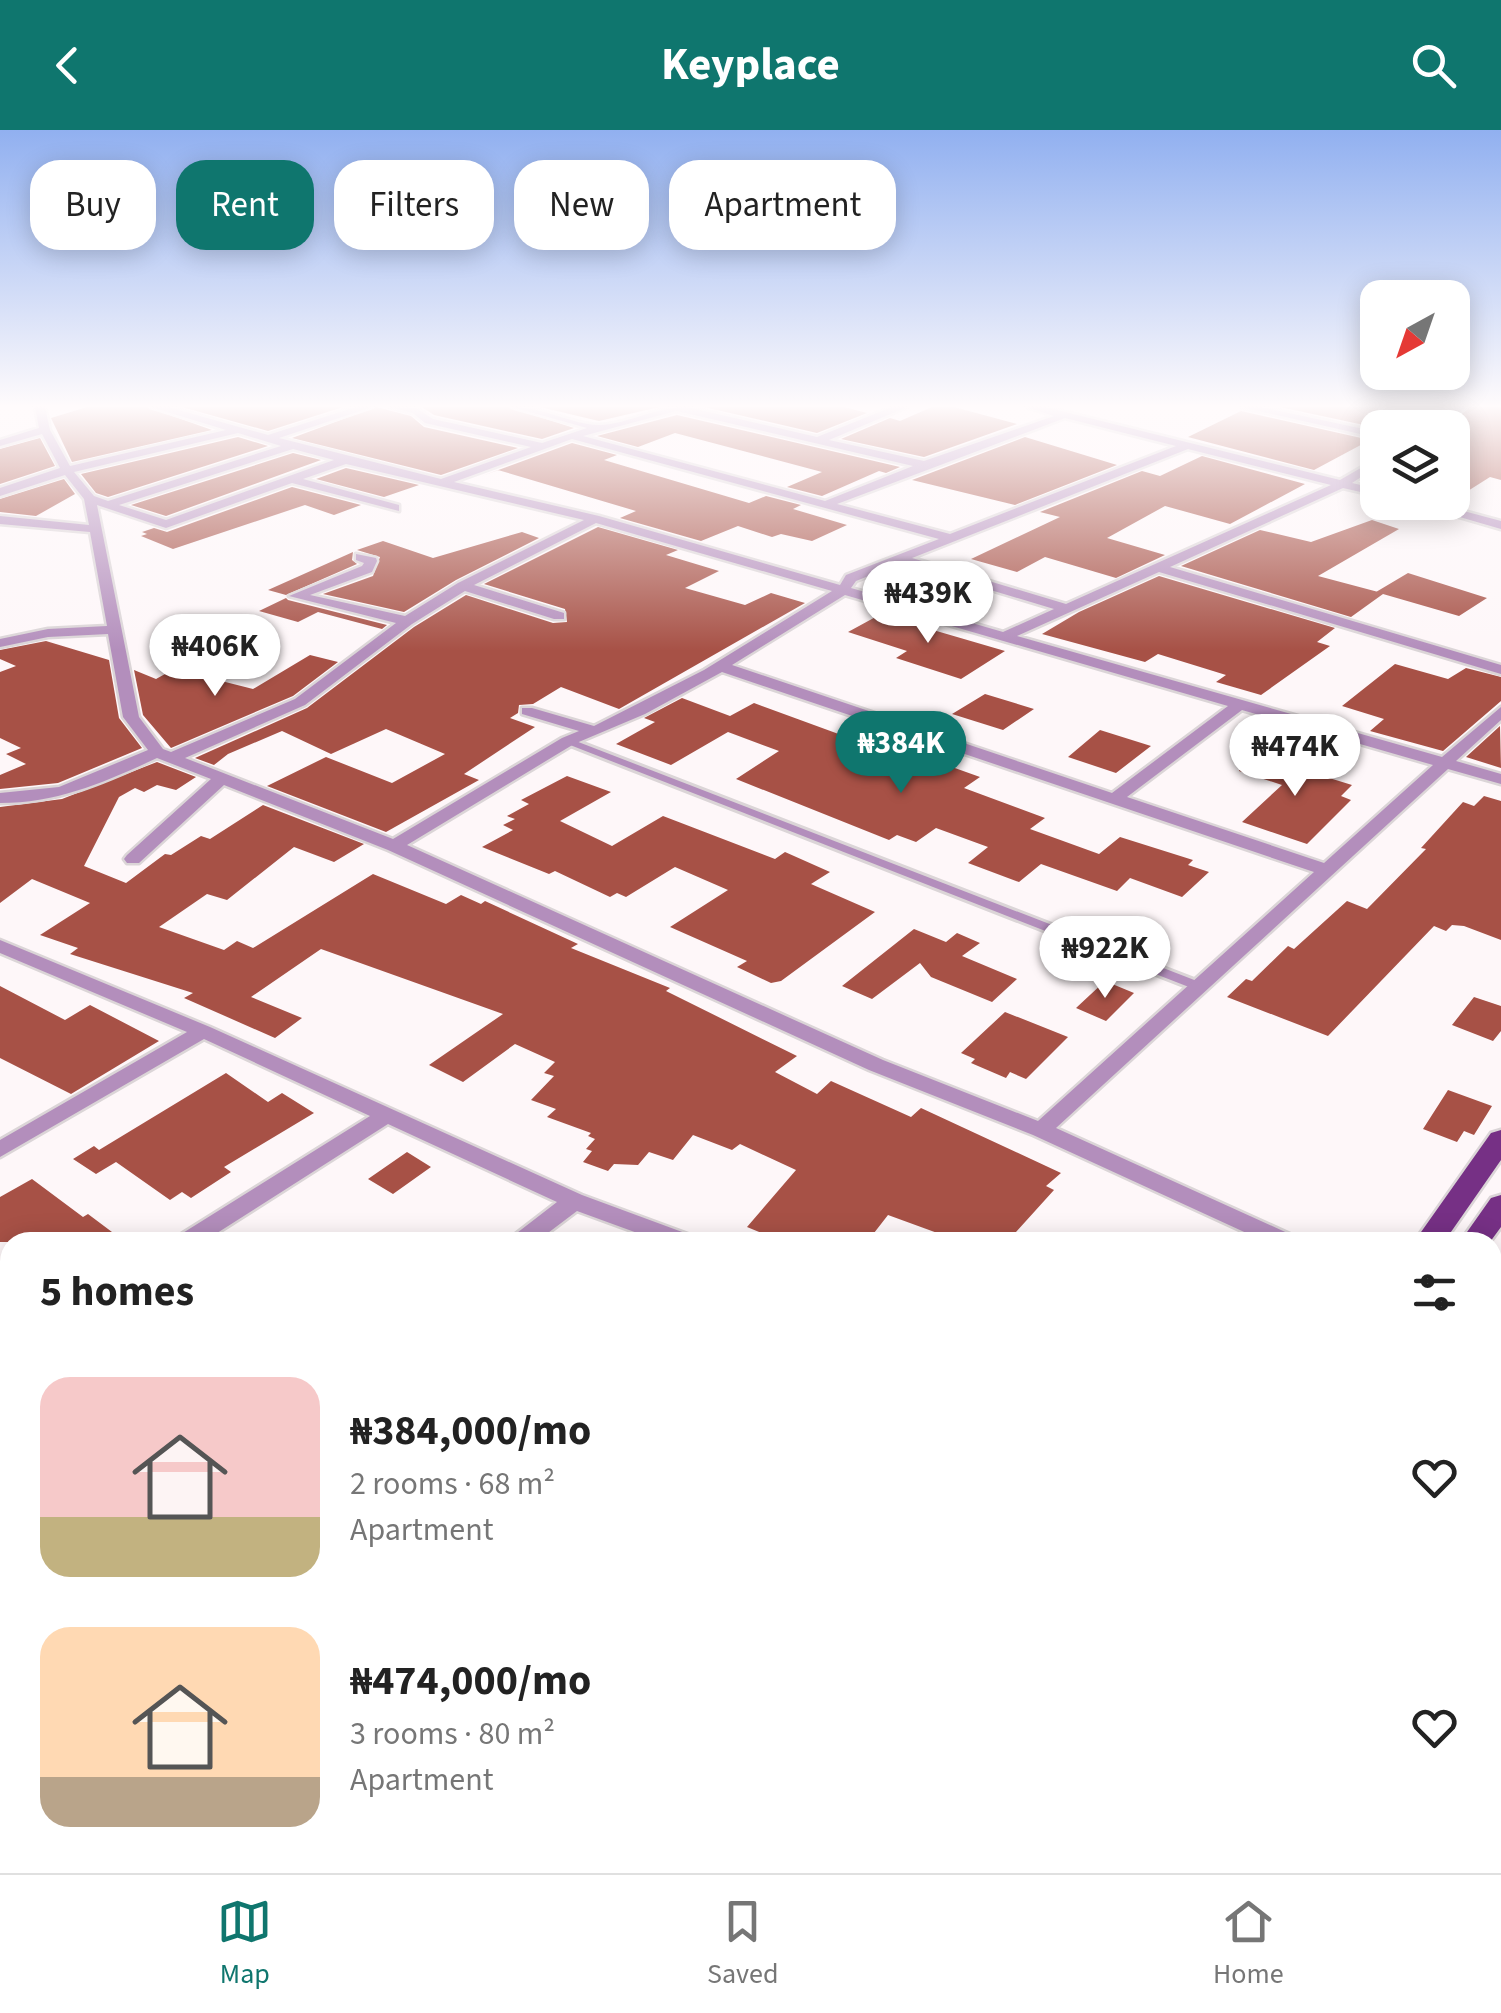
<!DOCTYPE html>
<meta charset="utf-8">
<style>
:root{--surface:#fff;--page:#f6f6f6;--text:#222;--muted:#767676;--line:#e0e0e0;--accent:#0f766e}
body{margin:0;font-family:"Source Sans 3",sans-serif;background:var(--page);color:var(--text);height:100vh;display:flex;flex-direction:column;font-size:38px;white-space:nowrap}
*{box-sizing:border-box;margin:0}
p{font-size:32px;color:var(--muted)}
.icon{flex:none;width:55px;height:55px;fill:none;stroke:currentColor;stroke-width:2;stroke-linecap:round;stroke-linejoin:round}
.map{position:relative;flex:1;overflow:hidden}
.sheet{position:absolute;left:0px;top:1102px;width:1502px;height:642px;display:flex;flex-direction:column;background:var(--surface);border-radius:30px 30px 0 0;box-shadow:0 5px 25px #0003}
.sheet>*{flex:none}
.guide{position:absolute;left:30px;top:30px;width:1000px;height:90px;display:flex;gap:20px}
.needle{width:65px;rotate:220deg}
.buttons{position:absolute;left:1360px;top:150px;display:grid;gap:20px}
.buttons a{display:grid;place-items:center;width:110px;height:110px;border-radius:20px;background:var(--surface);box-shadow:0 5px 25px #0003;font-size:50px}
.price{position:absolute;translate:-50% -85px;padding:0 22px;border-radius:35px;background:#fff;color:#222;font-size:32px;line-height:65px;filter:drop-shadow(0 2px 5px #0008)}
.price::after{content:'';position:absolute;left:50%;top:60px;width:30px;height:22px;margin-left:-15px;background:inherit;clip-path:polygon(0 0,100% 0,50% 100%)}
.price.active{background:var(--accent);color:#fff}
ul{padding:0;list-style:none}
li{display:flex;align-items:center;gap:30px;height:250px;padding:0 40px}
li span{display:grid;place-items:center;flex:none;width:280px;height:200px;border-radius:30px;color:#555}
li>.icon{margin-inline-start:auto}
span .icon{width:120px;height:120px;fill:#fffc;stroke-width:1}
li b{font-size:42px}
h2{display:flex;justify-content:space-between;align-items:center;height:120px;padding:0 40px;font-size:42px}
.pill{padding:0 35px;border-radius:30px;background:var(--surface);box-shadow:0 5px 25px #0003;font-size:35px;line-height:90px}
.pill.active{background:var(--accent);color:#fff}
header{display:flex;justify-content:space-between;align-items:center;height:130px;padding:0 40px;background:var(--accent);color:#fff;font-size:45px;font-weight:700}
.dock{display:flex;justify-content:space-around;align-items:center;height:140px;border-top:2px solid var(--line);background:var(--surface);font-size:28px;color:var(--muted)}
.dock a{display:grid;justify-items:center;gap:5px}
.dock .active{color:var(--accent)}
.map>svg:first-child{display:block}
.building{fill:#a75146}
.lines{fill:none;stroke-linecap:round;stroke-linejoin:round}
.service-casing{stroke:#dbd5d7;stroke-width:6}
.minor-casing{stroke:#dbd5d7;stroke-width:5}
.primary-casing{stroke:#dbd5d7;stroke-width:5}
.service{fill:#b38ebc;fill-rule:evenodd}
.minor{fill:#b38ebc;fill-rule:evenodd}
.primary{fill:#763085;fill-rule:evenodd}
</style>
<header><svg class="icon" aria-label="back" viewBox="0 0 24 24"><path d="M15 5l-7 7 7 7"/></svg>Keyplace<svg class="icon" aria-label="search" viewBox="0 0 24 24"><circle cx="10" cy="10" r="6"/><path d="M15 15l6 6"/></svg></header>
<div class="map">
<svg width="1501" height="1743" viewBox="0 0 1501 1743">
<rect width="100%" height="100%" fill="#fef7f9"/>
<path class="building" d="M87,277H147L212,300L72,332L51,288Z
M182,277H343L268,301Z
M376,277L411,286L424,297L518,318L441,345L292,308Z
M422,277H508L574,298L542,309L434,285Z
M540,277H659L599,291Z
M704,277H844L867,283L817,303Z
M932,277H954L1017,294L924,327L841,309L890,288L900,291Z
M1280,277H1378V298Z
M1470,277H1501V350L1490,347L1452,371V292Z
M1241,281L1370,310L1314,340L1188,307Z
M677,285L900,337L886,343L879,341L822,366L787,357L822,342L675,303L638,317L597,306Z
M238,307L268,316L108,367L96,363L81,344Z
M1025,307L1117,335L1015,375L912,350Z
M40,308L55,336L0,354V319Z
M572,313L617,325L604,330L749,373L766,366L801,375L793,379L847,395L812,411L781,404L772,407L738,396L701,411L620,388L636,381L498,340L482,346Z
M293,323L321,330L166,386L131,375Z
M1202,326L1305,354L1230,394L1165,376L1107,408L1165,425L1116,448L1045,427L1017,442L971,429L1060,387L1040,382L1142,341L1160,346Z
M346,338L419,355L384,367L316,349Z
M64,349L75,364L36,386L0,382V369Z
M292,357L361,375L334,385L305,375L173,419L141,406L147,404L142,402L154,398L167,402Z
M1372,390L1399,399L1318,446L1382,463L1376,462L1408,443L1487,468L1459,486L1383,464L1351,487L1181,436L1260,400L1311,412Z
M598,397L678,420L666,425L719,441L685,458L745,475L771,463L805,473L619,579L561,557L533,574L519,575L518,583L510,588L535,597L464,644L479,650L386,702L267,656L326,627L392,653L445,624L386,599L331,624L282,601L228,624L214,635L195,628L307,578L414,497L466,465L553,493L567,492L565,479L484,454Z
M522,402L539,408L456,450L404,482L323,464L373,446L380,427L357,420L383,411L433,428Z
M353,422L352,430L357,434L286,465L268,460Z
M1159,446L1335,498L1317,512L1330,516L1261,565L1216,552L1226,545L1158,524L1145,532L1042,504L1079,482Z
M286,468L288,470L387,495L382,499L318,482L298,492L259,481Z
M881,484L916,495L1005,521L961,549L896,528L907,521L848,502Z
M46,511L109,530L119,588L142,618L58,653L0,659V645L26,634L6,624L21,618L0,608V542L16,536L0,529V520Z
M310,525L338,532L293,566L171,618L143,585L134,540L156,549L174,539L253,559Z
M1395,534L1448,549L1466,538L1501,547V571L1443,621L1370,601L1384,589L1342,576Z
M985,564L1034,579L1003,600L952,584Z
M682,568L730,586L754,573L896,625L932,636L938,632L980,647L964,658L1045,688L1030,699L1099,724L1120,707L1193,730L1188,735L1209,742L1182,767L1130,748L1117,761L1041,734L1019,752L968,733L988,717L936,698L916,712L897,705L889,710L736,649L779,621L728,602L671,635L616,614L655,592L644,588Z
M1500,596L1501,638L1466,627Z
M1100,600L1151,616L1116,643L1068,627Z
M1245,622L1352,655L1341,666L1351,670L1307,714L1242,692L1282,655L1239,641Z
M157,632L196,647L176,660L157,655L144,662L135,658L119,667L84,736L126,753L165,724L171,725L201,706L210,709L263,675L364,714L334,732L294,717L227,770L207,764L159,797L224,820L237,811L253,818L373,744L446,774L461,765L481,774L485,771L578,814L571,818L670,858L666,861L797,926L775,942L817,964L831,951L911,987L921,978L1061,1043L1046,1056L1054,1060L1007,1112H962L888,1085L867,1112H784L747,1097L796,1040L740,1014L732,1020L693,1005L673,1030L649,1022L638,1035L614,1034L608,1041L583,1032L592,1021L586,1019L595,1009L588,1006L591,1003L547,987L556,979L531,970L554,946L544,943L555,932L515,914L463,952L429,935L503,884L321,819L251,867L302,888L275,908L184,868L193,863L70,824L78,818L40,805L90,773L32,749L0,773V677L62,669Z
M567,646L611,662L560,691L612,716L663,686L775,729L785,722L830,742L811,754L875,782L781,851L771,853L737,837L747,831L670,797L728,760L675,737L626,767L617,763L610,767L555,741L549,744L482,717L513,700L503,695L515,689L507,686L529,674L521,670Z
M1484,666L1501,671V810L1464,796L1452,795L1446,801L1434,796L1328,906L1227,867L1246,849L1252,851L1288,816L1294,819L1347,771L1367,779L1426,719L1421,718L1463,672L1474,676Z
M914,799L946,812L957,803L980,813L962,826L1017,849L992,872L931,847L920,833L872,869L842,856Z
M1105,851L1134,863L1106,891L1076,878Z
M0,856L65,890L90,875L159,911L71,964L0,928Z
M1474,867L1501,876V901L1493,911L1452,895Z
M1005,882L1068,907L1026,949L1010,942L1006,948L971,933L975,929L961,923Z
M226,943L268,972L282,963L314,983L224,1037L231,1042L191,1068L182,1062L170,1070L116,1032L96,1044L73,1029L94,1016L99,1020Z
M1448,960L1492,976L1474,1005L1464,1001L1457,1012L1423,999Z
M407,1022L431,1037L393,1064L368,1049Z
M32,1049L83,1087L88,1084L112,1102L95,1112H0V1067Z"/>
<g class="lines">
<defs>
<path id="service" d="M568,608L1202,853L1204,856L1202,859H1194L565,613V609Z"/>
<path id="minor" d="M35,277H45L50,300L70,336L226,300L151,277H168L268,305L356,277H372L279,308L441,349L531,317L425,293L413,283L390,277L416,278L433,289L542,313L587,298L512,277C543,277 574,295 599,295C625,295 655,277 687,277L817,307L892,277H907L829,310L924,331L1054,286L1027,277H1045L1340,350L1378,328V336L1352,353L1378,359V366L1343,358L1170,437L1501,535V544L1159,442L1017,506L1442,627L1501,577V590L1456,631L1501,644V654L1448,639L1056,998L1294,1106L1298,1112H1266L1033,1005L869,940L388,720L224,655L139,733H127L124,729L127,725L211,649L157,628C105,652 58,673 0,673V663L59,657L148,620L123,587L108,504L48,507L0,517V509L48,499L107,496L90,402L0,394V386L89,395L84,369L65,345L0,366V358L60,338L42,304L0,316V310L39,298ZM676,281H677L913,336L825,371L583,306ZM1065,288L1176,316L950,404L837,374ZM238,303L281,316L108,371L94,366L74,342ZM572,309L939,409L846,445L840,455L599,386L454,352ZM293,319L334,330L166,390L119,375ZM1188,319L1331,355L1066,474L912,428ZM346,334L584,390L458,453L405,486L310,465L372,442L377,431L376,428L356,424V430L364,433L362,436L289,466L396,493L295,569L171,622L163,619L139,587L97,375L166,398L292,353L399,381V375L303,349ZM596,393L832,461L704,540L594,596L532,578H522V584L579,601L562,608L393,709L185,628L305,575L412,494L465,461L554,489H564V483L474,455ZM901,433L1054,479L1003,502L851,458L856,451ZM845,465L1228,576L1112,663L732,535ZM722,542L1314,742L1038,991L883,930L407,715L574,614L645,584ZM1242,580L1433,635L1324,733L1127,667Z
M1241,277H1261L1378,302V308Z
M1454,277H1466L1438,298H1425Z
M1408,372H1430L1501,391V399Z
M0,810L210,897L582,1065L693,1106L697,1112H662L577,1081L536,1112H509L513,1106L557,1072L388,994L203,1112H174L178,1106L370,986L204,909L0,1027V1010L187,902L0,823Z
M1492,1197L1501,1199V1220L1492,1217Z
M10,1214V1236L0,1240V1218Z
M10,1489V1520L0,1524V1492Z
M1492,1642L1501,1646V1678L1492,1675Z
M0,1699L10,1703V1735H23L10,1743L0,1739Z
M202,1735H241L238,1743H199Z
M670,1735H708L705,1743H667Z"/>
<path id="primary" d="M1501,1000V1030L1444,1112H1414L1491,1003Z
M1501,1065V1097L1490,1112H1460L1491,1068Z
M950,1735H995L992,1743H947Z
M1012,1735H1056L1053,1743H1009Z"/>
</defs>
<use href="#service" class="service-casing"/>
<use href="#minor" class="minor-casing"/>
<use href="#primary" class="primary-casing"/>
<use href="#service" class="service"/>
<use href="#minor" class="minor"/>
<use href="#primary" class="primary"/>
</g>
<linearGradient id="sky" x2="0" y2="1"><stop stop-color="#91b0f0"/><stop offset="0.53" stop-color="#fffbfc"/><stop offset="1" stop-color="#fffbfc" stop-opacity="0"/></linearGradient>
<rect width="1501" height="521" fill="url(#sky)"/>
</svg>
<div class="buttons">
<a><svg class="needle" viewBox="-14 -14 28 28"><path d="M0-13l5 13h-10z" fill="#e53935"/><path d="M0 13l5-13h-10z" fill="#767676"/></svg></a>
<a><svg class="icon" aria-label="layers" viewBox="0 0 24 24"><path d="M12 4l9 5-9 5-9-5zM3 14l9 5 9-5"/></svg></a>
</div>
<b class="price" style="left:928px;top:516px">₦439K</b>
<b class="price" style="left:215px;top:569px">₦406K</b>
<b class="price active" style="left:901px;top:666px">₦384K</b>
<b class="price" style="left:1295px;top:669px">₦474K</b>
<b class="price" style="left:1105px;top:871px">₦922K</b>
<div class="guide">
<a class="pill">Buy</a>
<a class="pill active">Rent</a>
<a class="pill">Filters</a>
<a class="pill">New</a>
<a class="pill">Apartment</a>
</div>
<section class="sheet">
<h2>5 homes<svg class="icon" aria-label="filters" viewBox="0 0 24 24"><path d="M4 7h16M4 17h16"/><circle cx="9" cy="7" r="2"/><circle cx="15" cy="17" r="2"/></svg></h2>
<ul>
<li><span style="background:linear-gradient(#f6c9c9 70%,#c2b280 0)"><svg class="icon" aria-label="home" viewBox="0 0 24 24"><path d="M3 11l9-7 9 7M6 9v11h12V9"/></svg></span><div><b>₦384,000/mo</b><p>2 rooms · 68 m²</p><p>Apartment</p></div><svg class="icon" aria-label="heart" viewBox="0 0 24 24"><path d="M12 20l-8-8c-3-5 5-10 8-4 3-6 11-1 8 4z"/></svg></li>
<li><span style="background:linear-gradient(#ffd9b3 75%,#b9a48a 0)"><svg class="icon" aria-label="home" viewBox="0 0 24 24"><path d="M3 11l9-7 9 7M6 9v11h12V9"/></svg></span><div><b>₦474,000/mo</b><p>3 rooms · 80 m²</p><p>Apartment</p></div><svg class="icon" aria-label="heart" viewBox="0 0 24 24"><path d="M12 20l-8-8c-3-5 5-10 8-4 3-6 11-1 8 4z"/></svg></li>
</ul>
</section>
</div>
<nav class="dock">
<a class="active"><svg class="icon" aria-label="map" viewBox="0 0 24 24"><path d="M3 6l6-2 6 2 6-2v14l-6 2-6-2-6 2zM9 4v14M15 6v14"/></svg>Map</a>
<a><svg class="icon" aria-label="saved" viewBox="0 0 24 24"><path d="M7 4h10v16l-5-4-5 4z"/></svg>Saved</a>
<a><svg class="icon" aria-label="home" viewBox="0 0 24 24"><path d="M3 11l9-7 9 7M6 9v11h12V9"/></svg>Home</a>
</nav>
